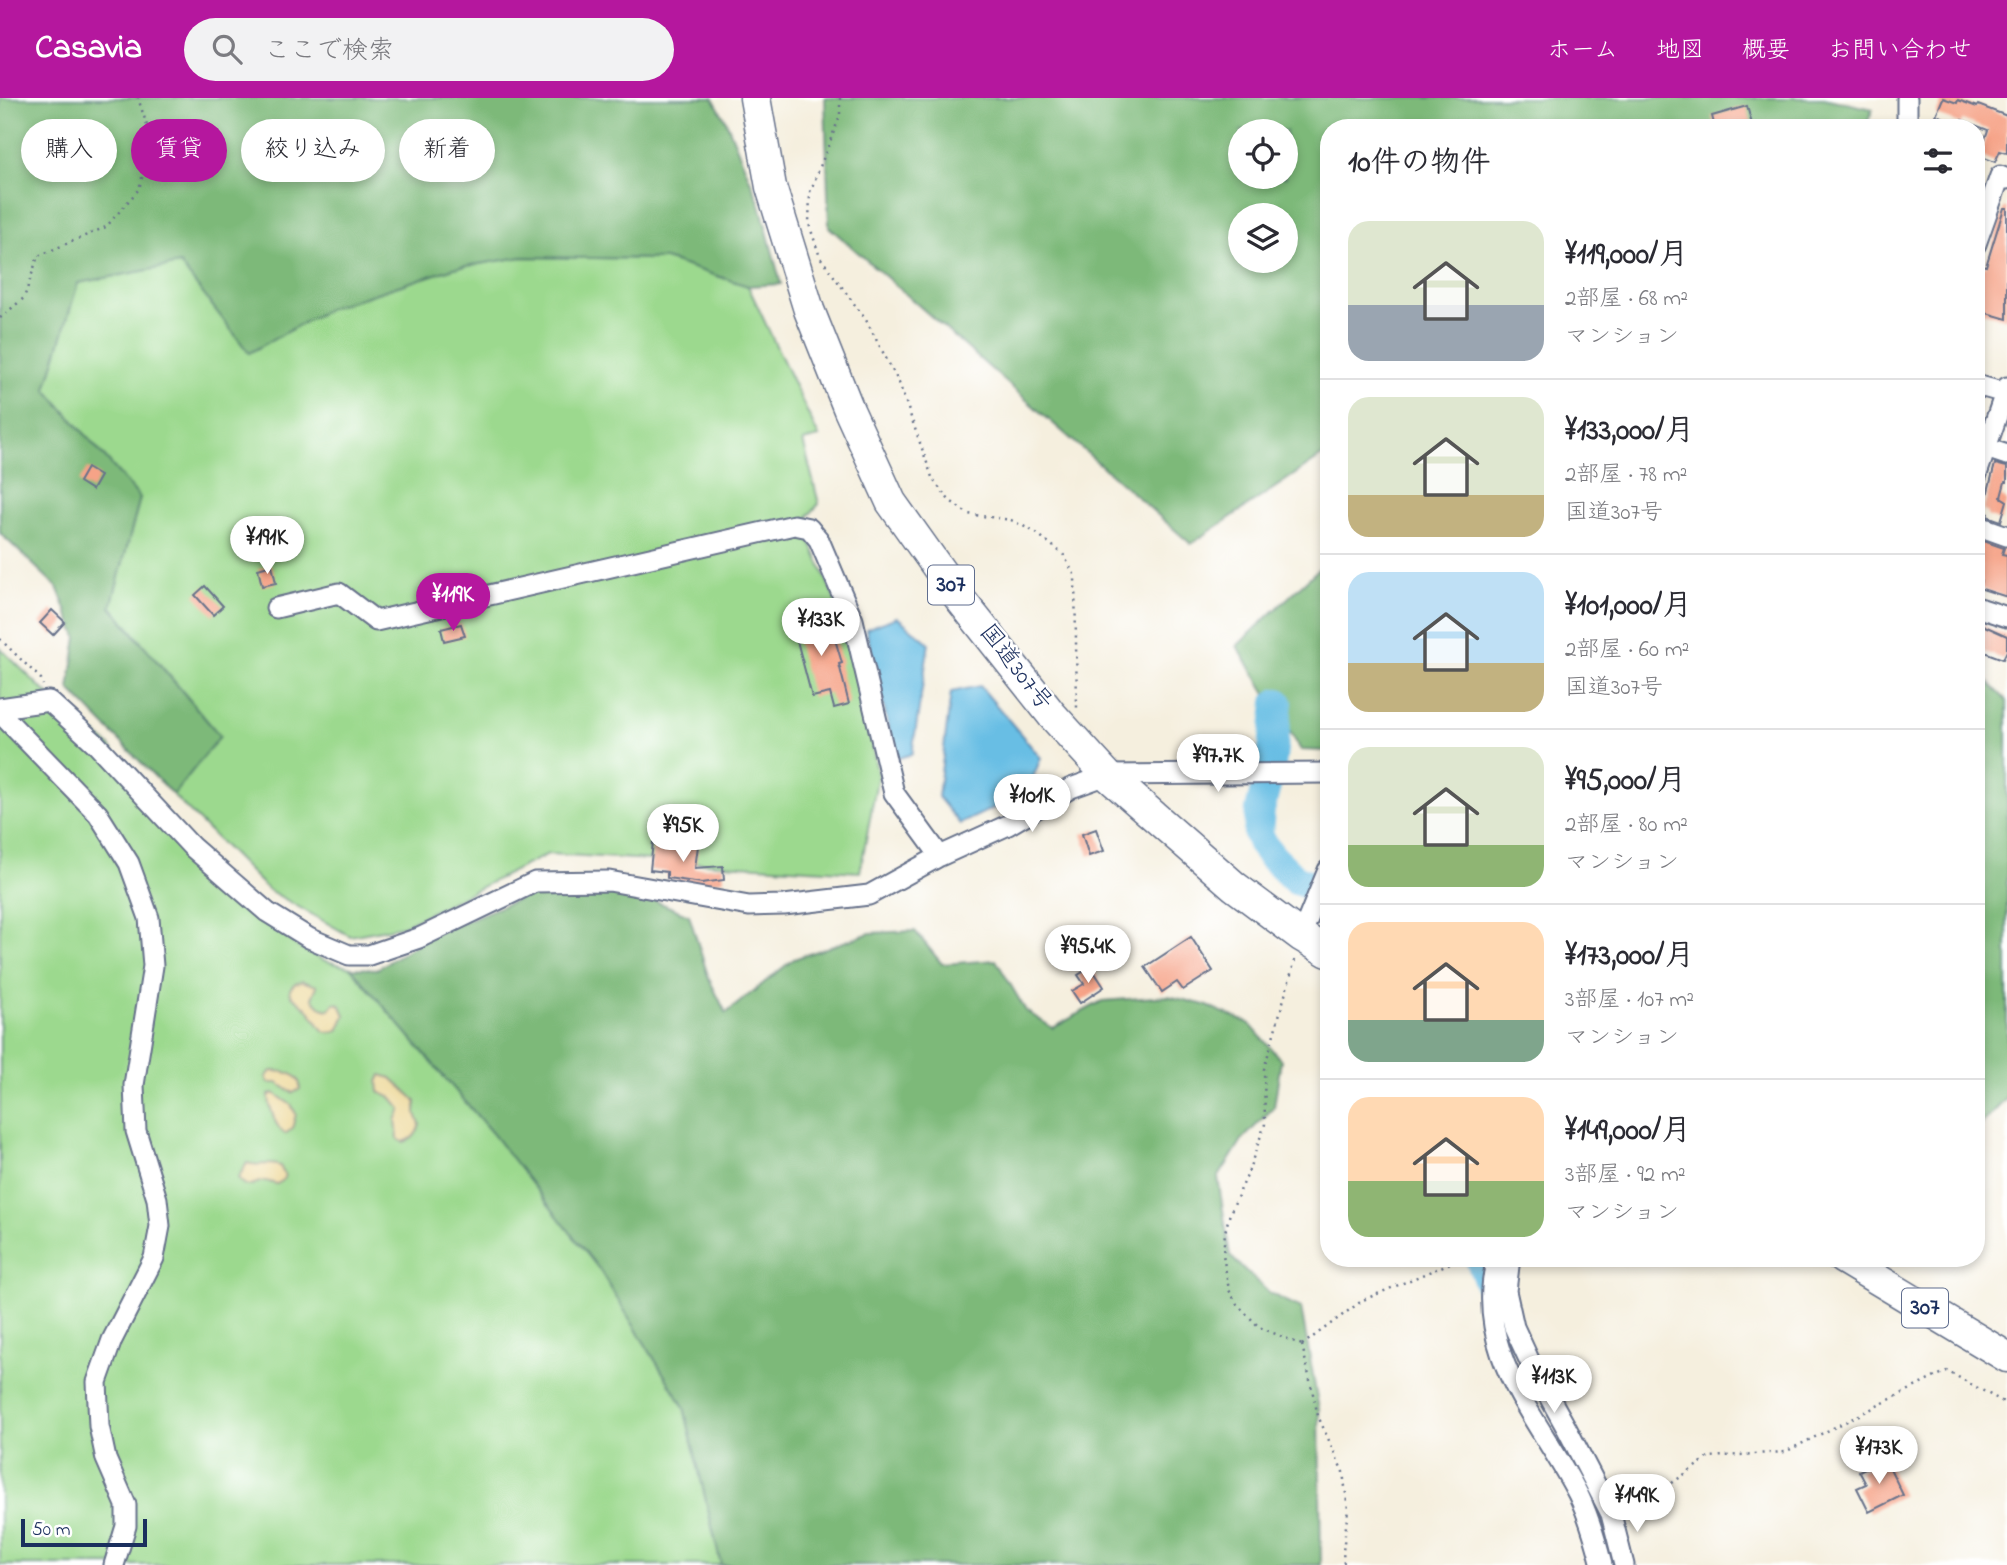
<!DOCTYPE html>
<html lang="ja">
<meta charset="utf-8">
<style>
:root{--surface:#fff;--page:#f2f2f3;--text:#2b2b33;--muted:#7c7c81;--line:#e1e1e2;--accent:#b5179e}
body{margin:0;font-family:"Indie Flower","Klee One",sans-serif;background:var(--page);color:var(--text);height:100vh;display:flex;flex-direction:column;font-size:26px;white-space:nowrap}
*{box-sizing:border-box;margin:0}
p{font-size:23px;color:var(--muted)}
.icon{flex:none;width:38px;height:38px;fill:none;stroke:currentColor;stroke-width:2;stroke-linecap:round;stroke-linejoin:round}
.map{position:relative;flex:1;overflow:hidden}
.side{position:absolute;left:1320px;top:21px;width:665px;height:1148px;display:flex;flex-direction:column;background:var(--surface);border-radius:28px;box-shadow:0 4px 10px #0003}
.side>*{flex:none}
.banner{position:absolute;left:21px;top:21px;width:665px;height:63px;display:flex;gap:14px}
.buttons{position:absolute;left:1228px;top:21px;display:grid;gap:14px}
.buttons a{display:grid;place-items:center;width:70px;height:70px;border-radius:50%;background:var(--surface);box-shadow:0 4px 10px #0003;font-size:35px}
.scale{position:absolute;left:21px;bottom:18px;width:126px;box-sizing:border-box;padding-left:7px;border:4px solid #1b2f5e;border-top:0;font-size:19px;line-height:24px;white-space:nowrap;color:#1b2f5e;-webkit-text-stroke:5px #fff;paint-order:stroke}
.price{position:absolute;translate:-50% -60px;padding:0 16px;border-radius:24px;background:#fff;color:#222;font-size:23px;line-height:46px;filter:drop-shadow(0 2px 4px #0008)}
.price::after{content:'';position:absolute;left:50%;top:42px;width:21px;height:16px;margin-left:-10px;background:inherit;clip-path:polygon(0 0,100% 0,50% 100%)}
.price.on{background:var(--accent);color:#fff}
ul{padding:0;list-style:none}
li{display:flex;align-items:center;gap:21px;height:175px;padding:0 28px}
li+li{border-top:2px solid var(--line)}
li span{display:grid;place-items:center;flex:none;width:196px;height:140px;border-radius:21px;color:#555}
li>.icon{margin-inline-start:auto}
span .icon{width:84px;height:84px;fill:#fffc;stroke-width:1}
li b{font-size:30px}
h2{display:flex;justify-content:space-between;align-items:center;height:84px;padding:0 28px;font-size:30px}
.tag{padding:0 24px;border-radius:32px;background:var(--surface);box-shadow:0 4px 10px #0003;font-size:24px;line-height:63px}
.tag.on{background:var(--accent);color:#fff}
header{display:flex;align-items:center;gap:42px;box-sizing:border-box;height:98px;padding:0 35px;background:var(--accent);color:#fff}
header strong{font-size:33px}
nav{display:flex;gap:38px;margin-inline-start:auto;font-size:24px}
.search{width:490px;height:63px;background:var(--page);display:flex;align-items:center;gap:18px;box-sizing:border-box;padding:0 24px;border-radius:38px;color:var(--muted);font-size:26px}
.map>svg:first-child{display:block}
.green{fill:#9cd98e;stroke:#5c8476;stroke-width:2}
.forest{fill:#7db979;stroke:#4c746c;stroke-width:2;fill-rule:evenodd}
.sand{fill:#eeda9e;stroke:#84847e;stroke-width:2}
.water{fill:#67bee4;stroke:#4176a1;stroke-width:2}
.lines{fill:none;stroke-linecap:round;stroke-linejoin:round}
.river{stroke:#67bee4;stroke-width:30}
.building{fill:#f6a387}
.minor-casing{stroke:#67728b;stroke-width:23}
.highway-casing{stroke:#67728b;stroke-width:33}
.path{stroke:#67728b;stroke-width:2.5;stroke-dasharray:2 5;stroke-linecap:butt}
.minor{stroke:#fff;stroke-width:19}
.highway{stroke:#fff;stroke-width:30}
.labels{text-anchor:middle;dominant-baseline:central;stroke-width:5;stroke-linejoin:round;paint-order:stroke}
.shield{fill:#fff;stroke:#5f6d8e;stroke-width:2}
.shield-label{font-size:23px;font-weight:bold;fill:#1b2f5e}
.street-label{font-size:24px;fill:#1b2f5e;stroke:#fff}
</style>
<header>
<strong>Casavia</strong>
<div class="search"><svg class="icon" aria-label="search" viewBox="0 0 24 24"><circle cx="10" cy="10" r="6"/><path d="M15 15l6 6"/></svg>ここで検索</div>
<nav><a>ホーム</a><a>地図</a><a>概要</a><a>お問い合わせ</a></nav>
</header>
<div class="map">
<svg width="2007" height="1467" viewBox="0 0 2007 1467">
<rect width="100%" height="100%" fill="#fff"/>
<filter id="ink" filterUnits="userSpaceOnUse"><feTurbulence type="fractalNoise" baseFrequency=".0143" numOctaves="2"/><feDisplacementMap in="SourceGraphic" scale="14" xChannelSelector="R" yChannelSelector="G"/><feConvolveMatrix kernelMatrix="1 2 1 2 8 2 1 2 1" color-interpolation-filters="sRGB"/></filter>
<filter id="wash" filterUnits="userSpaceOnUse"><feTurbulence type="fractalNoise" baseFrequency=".00686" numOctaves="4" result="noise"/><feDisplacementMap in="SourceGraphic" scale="28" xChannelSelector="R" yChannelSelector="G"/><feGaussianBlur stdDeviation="1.57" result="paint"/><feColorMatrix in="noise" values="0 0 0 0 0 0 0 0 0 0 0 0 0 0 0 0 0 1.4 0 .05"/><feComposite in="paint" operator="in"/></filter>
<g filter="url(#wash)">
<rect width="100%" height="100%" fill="#f5efde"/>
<path class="green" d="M522,159L665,161L748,188L819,339L803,343L819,406L808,418L810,442L850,538L878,677L860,774L548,756L403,828L350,838L267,791L173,697L220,638L111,508L140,400L46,291L78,185L180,166L249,255L330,210L454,170Z
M0,550L41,590L110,648L160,723L244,808L301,851L323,862L351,870L492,1035L599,1171L684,1309L721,1467H0Z"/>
<path class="forest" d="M0,0H713L726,23L760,106L781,186L748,188L665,161L522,159L454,170L330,210L249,255L180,166L78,185L46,291L140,400L111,509L220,638L173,697L69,591L77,539L57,489L0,435Z
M825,0H1824L1873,11L1865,30H1328V354L1191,446L829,129ZM1241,33H1286V79H1241ZM1241,117H1286V163H1241Z
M1328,462V653L1301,652L1237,548Z
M1976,572L2007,603V1000L1976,1032Z
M556,786L646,799L689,817L709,881L726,915L794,861L870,835L915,833L942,866L996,862L1026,913L1053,930L1102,903L1168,898L1205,907L1249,925L1281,962L1274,1009L1242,1042L1218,1080L1230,1158L1269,1195L1301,1210L1319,1311L1321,1467H721L684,1309L599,1171L492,1035L351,870L377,871L433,836Z"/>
<path class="sand" d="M302,883L317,888L312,900L322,910L329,912L334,905L340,906L345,917L338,933C320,938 322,929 313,918C307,909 299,903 291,897L290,891L294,886Z
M271,973C285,973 301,975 300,991L293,995L277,985H269L266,979Z
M381,977L392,980L416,1003V1016L420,1026C417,1036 413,1042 403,1044L398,1041L396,1022L401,1011L392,1000L379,994L378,984Z
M274,995L291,1007L296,1016L292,1031L285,1036C275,1029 269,1009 269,997Z
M247,1065C259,1069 268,1063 280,1068L285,1078L282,1083L277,1086C273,1086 269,1083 265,1083C253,1083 250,1095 238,1080Z"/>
<path class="water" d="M897,519L929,545L912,656L896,661L866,531Z
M980,588L1041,660L1027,694L960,726L938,699L951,594Z"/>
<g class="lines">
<path class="river" d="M1278,605L1271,668L1260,712L1258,736L1262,746L1272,759L1296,782L1328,793
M1480,1160L1499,1213"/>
</g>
<g id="blocks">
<path class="building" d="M1943,0L1957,5L1958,2L1977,9L1978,7L2007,18V55L2000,53L1995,64L1979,58L1988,32L1962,22L1961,26L1936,17Z
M1747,8L1753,30H1715L1712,18Z
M2004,110H2007V221L1976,212V166L1986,168Z
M1995,366L2007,369V384H2005L2001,399L2007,403L2001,423L1987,418L1988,415L1983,413Z
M87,370L100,378L92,392L79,384Z
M1978,441L2004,450L2002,456L2007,457V499L1979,490L1981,482L1976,481L1981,467L1976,466V447Z
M272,467L276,485L262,488L258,471Z
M205,488L223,508L213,517L195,497Z
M52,512L65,524L53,537L40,525Z
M827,514L842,565L839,566L849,606L834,610L830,595L812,599L792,524Z
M1978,525L2007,538V553L2003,561L1976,551V533Z
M461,526L465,538L444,543L441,531Z
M1096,731L1104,753L1089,758L1082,736Z
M653,744L698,748L695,770L723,768L724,782L702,785L667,780V774L650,772Z
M1191,839L1213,873L1183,892L1177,884L1162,894L1145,869Z
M1091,869L1104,889L1080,905L1072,893L1084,886L1078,877Z
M1885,1360L1903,1397L1869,1414L1857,1390L1866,1386L1859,1373Z"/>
</g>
</g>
<g filter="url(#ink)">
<use href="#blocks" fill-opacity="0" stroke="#67728b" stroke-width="2"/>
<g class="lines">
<defs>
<path id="minor" d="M1907,0V30
M1976,146L2000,78L2007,81
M1976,287L2005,295
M1986,350L2007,357
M1976,379L2007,289
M1976,427L2007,438
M1976,509L2007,519
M276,510L339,495L376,523L794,427L809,430L819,442L853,522L894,695L940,758
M0,610L49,603L95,645L192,749L267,814L309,840L349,857H369L419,840L535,784L609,783L749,808L784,807L869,797L940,758L1008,727L1071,690L1107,677L1328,675
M0,615L98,716L129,765L149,820L153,868L134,987L136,1033L157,1101L160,1128L154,1160L112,1242L97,1284L99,1328L106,1361L126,1407V1428L114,1467
M1301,838L1328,772
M1497,1160C1472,1255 1538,1318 1578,1396C1589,1418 1596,1443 1602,1467
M1504,1160L1509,1168L1506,1193L1514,1229L1531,1266L1567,1331L1611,1416L1624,1467"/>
<path id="highway" d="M755,0L771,89L809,212L849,312L891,404L960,501L1052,617L1107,677L1234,788L1301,838L1328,854
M1842,1160L2007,1259"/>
</defs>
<use href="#minor" class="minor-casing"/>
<use href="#highway" class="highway-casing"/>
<path class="path" d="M840,0V18L810,94L809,126L820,159L866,222L899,285L933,382L949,402L968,416L1011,422L1035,434L1063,456L1075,478L1077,611
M0,220L24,200L38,158L106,129L139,91L152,43L138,0
M0,541L41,581L43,587
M1295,862L1264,971L1265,1026L1246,1080L1230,1115L1225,1134L1223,1157L1229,1192L1237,1206L1259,1229L1302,1247
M1302,1247L1318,1318L1343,1374L1348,1411L1343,1453L1344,1467
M1302,1247L1363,1202L1462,1160
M1629,1408L1655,1397L1709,1359L1785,1354L1947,1273L2007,1306"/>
<use href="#minor" class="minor"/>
<use href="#highway" class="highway"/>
</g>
</g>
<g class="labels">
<g class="shield">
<rect x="928" y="467.5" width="46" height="39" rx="5"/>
<rect x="1902" y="1190.5" width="46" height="39" rx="5"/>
</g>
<g class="shield-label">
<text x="951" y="487">307</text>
<text x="1925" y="1210">307</text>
</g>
<g class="street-label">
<text transform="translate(1015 570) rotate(52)">国道307号</text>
</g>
</g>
</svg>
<div class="buttons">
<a><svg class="icon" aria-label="locate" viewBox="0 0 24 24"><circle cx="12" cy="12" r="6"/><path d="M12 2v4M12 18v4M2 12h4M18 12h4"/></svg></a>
<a><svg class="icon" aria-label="layers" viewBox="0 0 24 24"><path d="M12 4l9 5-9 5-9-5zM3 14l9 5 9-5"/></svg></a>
</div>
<div class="scale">50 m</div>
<b class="price" style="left:267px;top:478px">¥191K</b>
<b class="price on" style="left:453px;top:535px">¥119K</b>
<b class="price" style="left:821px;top:560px">¥133K</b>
<b class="price" style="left:1218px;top:696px">¥97.7K</b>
<b class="price" style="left:1032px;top:736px">¥101K</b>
<b class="price" style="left:683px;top:766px">¥95K</b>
<b class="price" style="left:1088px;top:887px">¥95.4K</b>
<b class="price" style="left:1554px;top:1317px">¥113K</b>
<b class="price" style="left:1879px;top:1388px">¥173K</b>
<b class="price" style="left:1637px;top:1436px">¥149K</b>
<div class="banner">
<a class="tag">購入</a>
<a class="tag on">賃貸</a>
<a class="tag">絞り込み</a>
<a class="tag">新着</a>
</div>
<section class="side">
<h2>10件の物件<svg class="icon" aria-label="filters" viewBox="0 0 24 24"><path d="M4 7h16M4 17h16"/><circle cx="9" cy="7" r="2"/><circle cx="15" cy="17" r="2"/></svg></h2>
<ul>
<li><span style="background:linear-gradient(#dfe7d0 60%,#9aa5b1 0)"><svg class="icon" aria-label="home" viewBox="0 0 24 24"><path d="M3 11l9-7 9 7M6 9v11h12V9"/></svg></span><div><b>¥119,000/月</b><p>2部屋 · 68 m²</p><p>マンション</p></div></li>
<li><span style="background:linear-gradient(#dfe7d0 70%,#c2b280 0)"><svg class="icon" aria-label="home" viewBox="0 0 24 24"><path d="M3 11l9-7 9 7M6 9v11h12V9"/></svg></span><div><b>¥133,000/月</b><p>2部屋 · 78 m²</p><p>国道307号</p></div></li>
<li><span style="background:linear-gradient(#bfe0f5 65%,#c2b280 0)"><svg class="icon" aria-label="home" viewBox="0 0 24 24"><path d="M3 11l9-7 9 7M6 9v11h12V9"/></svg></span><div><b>¥101,000/月</b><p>2部屋 · 60 m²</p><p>国道307号</p></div></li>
<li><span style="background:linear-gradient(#dfe7d0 70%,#8fb573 0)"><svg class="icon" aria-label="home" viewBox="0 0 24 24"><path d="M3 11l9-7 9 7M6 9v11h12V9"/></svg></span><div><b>¥95,000/月</b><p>2部屋 · 80 m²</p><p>マンション</p></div></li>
<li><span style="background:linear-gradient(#ffd9b3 70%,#7fa58c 0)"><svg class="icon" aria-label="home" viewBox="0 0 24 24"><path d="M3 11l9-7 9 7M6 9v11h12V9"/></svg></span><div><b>¥173,000/月</b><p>3部屋 · 107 m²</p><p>マンション</p></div></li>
<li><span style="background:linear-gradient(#ffd9b3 60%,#8fb573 0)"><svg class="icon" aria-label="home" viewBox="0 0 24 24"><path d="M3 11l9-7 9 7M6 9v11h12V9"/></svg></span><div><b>¥149,000/月</b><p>3部屋 · 92 m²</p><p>マンション</p></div></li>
</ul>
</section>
</div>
